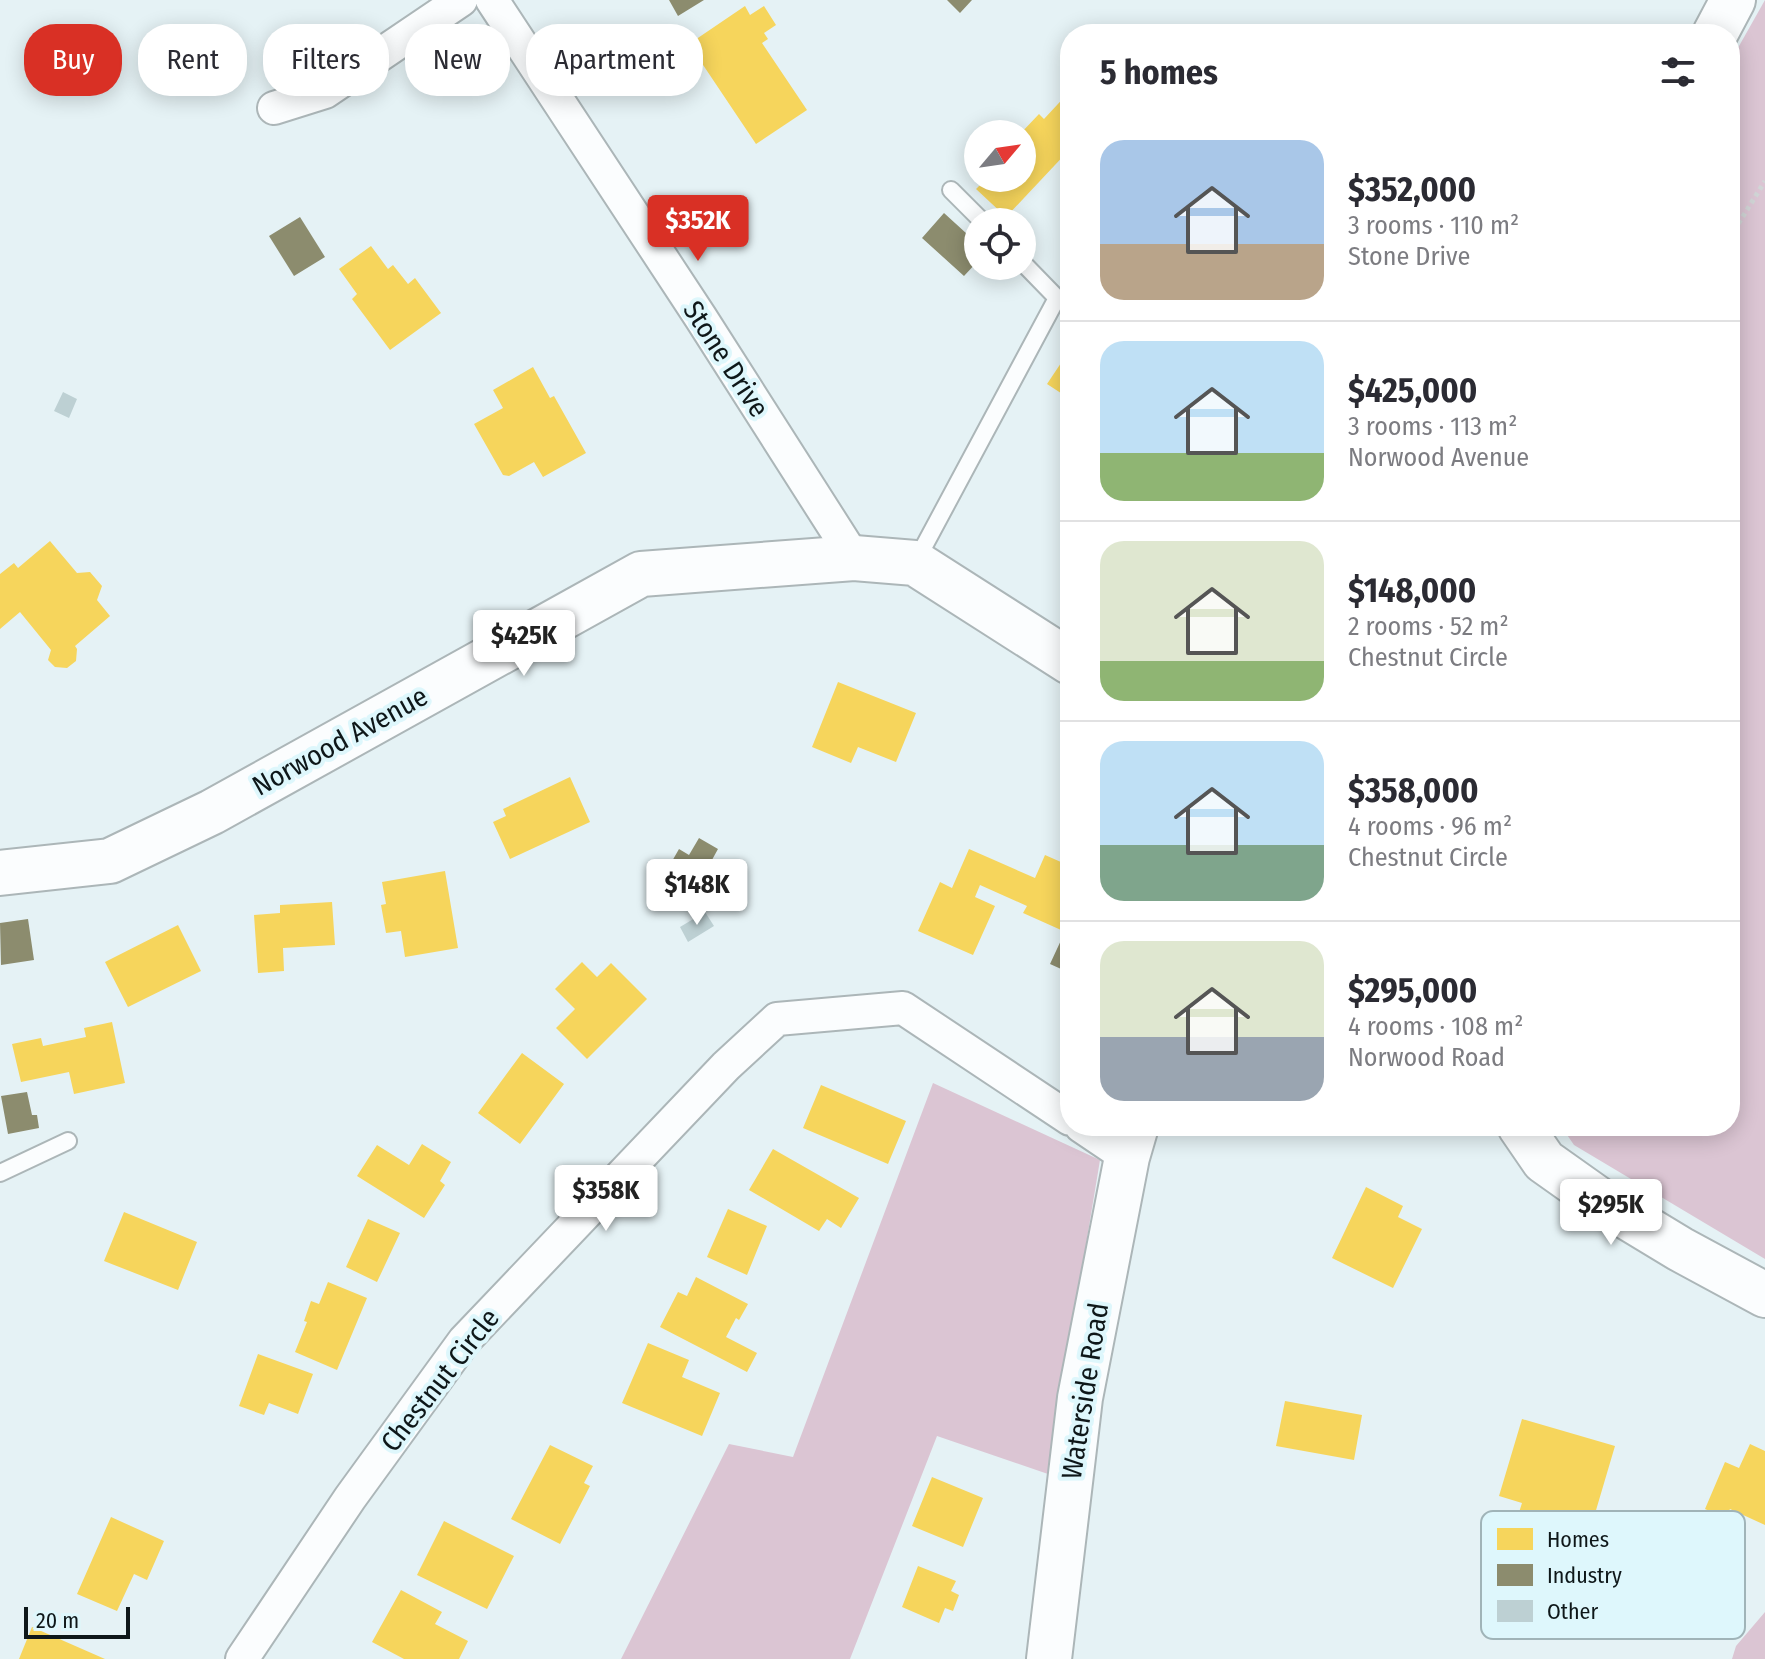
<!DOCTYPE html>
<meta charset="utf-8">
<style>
:root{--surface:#fff;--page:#f2f2f3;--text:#2b2b33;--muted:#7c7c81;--line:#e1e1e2;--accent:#d93025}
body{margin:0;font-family:"Fira Sans Condensed",sans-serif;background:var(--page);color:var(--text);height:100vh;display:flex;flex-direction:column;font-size:30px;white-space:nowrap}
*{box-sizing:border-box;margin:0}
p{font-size:26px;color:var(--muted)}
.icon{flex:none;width:44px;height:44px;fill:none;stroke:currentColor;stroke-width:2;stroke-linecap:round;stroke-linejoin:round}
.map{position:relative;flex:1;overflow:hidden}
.drawer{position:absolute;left:1060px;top:24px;width:680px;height:1112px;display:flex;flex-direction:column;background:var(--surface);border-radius:32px;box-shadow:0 4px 20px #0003}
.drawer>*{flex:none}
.guide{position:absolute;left:24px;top:24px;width:760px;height:72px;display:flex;gap:16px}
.needle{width:52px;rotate:61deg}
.controls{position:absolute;left:964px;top:120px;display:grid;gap:16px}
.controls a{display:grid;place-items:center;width:72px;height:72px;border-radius:50%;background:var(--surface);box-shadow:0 4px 20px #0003;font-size:40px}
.scale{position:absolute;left:24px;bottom:20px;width:106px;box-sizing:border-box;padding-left:8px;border:4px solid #0e1719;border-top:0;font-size:22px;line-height:28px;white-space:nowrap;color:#0e1719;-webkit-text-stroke:6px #def7fc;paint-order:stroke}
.price{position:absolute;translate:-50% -68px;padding:0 18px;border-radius:8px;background:#fff;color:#222;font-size:26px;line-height:52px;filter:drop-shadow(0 2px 4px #0008)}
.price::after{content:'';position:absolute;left:50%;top:48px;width:24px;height:18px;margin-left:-12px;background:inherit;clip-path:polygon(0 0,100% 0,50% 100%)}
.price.selected{background:var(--accent);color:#fff}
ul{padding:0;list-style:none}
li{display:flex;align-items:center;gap:24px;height:200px;padding:0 40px}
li+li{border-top:2px solid var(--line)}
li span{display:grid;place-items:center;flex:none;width:224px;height:160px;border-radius:24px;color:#555}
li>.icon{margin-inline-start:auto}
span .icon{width:96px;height:96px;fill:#fffc;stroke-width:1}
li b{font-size:34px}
h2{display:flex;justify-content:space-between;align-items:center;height:96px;padding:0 40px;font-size:34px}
.chip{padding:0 28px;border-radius:32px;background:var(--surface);box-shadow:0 4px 20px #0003;font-size:28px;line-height:72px}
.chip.selected{background:var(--accent);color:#fff}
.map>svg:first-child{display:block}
.forest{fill:#dbc5d3}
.homes{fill:#f6d55c}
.industry{fill:#8c8c6e}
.building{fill:#bdd0d3}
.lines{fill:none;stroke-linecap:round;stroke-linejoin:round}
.lane-casing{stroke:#acb6b8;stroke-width:20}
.street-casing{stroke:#acb6b8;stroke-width:36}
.secondary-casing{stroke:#acb6b8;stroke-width:48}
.path{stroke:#d1d5d6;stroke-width:5;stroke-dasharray:4 4;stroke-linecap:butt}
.lane{stroke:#fbfdfe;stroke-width:16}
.street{stroke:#fbfdfe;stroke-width:32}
.secondary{stroke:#fbfdfe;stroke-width:44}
.labels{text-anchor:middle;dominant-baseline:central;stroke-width:8;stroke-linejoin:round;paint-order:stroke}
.street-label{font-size:28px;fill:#0e1719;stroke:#def7fc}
.key{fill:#def7fc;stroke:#a0b4b8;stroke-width:2}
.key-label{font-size:22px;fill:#0e1719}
</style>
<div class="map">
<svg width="1765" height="1659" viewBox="0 0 1765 1659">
<rect width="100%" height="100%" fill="#e5f2f5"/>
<path class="forest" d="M1765,0V1259L1574,1145L1561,1126H1730V62Z
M933,1083L1100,1160L1048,1474L937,1436L850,1659H621L729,1444L793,1457Z
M1765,1612V1659H1732L1736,1646Z"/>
<path class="homes" d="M745,6L750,15L764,6L776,25L764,33L768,39L762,43L807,110L756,144L689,44Z
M1070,91V149L1006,217L976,189L987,178H1022V134H1020L1039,114L1044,119Z
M371,246L388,269L393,265L408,284L415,278L441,313L390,350L352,299L357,294L339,269Z
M1070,337V399L1047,384L1067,354L1061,351Z
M533,367L550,398L554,396L586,453L543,477L534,462L509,476L503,475L474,424L503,408L493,390Z
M50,541L77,573L90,572L102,586L97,600L110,616L75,646L77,649L76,661L67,668L55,667L48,660L51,650L20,612L0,629V574L14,563L18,568Z
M838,682L916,713L896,762L858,747L851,763L812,747Z
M570,777L590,822L510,859L493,822L506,816L503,809Z
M969,849L1035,878L1045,855L1070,866V934L1023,913L1027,906L980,885L975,897L995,906L973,955L918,931L940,882L952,888Z
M445,871L458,948L405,957L401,931L386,933L381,905L386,904L382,882Z
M332,902L335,945L283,948L284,971L258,973L254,915L280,913V905Z
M178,925L201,971L128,1007L105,962Z
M582,962L597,977L611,963L647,999L587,1059L556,1028L575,1009L555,989Z
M112,1022L125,1083L74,1094L69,1072L21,1082L12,1044L41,1038L43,1046L86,1037L84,1028Z
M522,1053L564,1084L520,1144L478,1113Z
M821,1085L906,1121L888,1164L803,1128Z
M422,1144L451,1162L440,1181L445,1185L424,1218L357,1176L377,1145L409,1165Z
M773,1149L859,1198L841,1228L827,1219L819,1231L749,1190Z
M1366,1187L1403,1206L1398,1217L1422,1229L1393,1288L1332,1258Z
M728,1209L767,1226L747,1275L707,1257Z
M124,1212L197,1242L178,1290L104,1261Z
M368,1219L400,1233L377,1282L346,1267Z
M696,1277L748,1304L739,1320L736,1318L726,1337L757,1353L747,1372L660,1327L678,1292L687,1296Z
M328,1282L367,1298L337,1370L295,1352L307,1322L304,1321L311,1301L319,1304Z
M648,1343L689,1360L682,1377L720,1393L702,1436L622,1403Z
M258,1354L313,1374L298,1414L269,1403L264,1415L239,1406Z
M1285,1401L1362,1415L1354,1460L1276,1446Z
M1522,1419L1615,1446L1594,1517L1581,1513L1576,1527L1556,1538L1515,1525L1522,1503L1499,1496Z
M1750,1444L1765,1451V1525L1730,1509L1725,1518L1705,1509L1725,1462L1739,1468Z
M550,1445L593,1466L584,1483L590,1486L560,1544L511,1519Z
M932,1477L983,1498L963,1547L912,1526Z
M111,1517L164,1541L147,1580L134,1574L117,1611L77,1594Z
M444,1521L514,1556L487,1609L417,1575Z
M918,1566L956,1581L951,1591L959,1595L953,1611L945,1608L939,1623L902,1607Z
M401,1590L442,1612L435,1624L468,1641L459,1659H404L372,1642Z
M32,1627L105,1659H19Z"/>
<path class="industry" d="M669,0H704L678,16Z
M947,0H972L960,13Z
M944,213L978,244V261L964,276L922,238Z
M300,217L325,257L294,276L269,236Z
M699,838L718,849L697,887L667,870L679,849L689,855Z
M28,919L34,960L1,965L0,923Z
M1063,936L1070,939V973L1050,964Z
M27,1092L32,1115H37L39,1128L8,1134L1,1096Z"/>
<path class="building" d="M63,392L77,399L69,418L54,411Z
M705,912L714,926L688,942L680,927Z"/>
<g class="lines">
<defs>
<path id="lane" d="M951,190L983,222
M915,563L1057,298L1022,262
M0,1173L68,1141"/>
<path id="street" d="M492,0L701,318L854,558
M274,108L325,92L461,0
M1081,1126L1127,1157
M242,1659L350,1498L464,1341L726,1066L777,1019L903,1008L1070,1119"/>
<path id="secondary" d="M1715,34L1733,0
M0,873L110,861L212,812L641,574L854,558L915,563L1070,662
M1520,1126L1544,1161L1599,1200L1680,1249L1765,1295
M1049,1659L1080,1398L1127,1157L1136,1126"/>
</defs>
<use href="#lane" class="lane-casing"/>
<use href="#street" class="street-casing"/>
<use href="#secondary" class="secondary-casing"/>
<path class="path" d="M1730,237L1765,181"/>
<use href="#lane" class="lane"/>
<use href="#street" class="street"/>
<use href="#secondary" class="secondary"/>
</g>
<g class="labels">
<g class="street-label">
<text transform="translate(726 359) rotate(57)">Stone Drive</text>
<text transform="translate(340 741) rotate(-29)">Norwood Avenue</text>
<text transform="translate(440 1380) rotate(-52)">Chestnut Circle</text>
<text transform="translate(1085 1391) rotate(-81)">Waterside Road</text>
</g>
</g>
<rect x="1481" y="1511" width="264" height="128" rx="12" class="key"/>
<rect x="1497" y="1528" width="36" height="22" fill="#f6d55c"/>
<rect x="1497" y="1564" width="36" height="22" fill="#8c8c6e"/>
<rect x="1497" y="1600" width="36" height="22" fill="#bdd0d3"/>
<g class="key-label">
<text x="1547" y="1547">Homes</text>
<text x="1547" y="1583">Industry</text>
<text x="1547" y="1619">Other</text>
</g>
</svg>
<div class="controls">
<a><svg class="needle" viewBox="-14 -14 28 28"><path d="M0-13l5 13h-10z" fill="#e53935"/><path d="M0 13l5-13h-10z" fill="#7c7c81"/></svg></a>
<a><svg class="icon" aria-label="locate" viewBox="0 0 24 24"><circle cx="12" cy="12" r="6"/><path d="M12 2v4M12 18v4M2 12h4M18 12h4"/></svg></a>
</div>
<div class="scale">20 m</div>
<b class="price selected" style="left:698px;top:263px">$352K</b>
<b class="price" style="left:524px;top:678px">$425K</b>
<b class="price" style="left:697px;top:927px">$148K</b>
<b class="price" style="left:606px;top:1233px">$358K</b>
<b class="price" style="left:1611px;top:1247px">$295K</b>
<div class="guide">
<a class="chip selected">Buy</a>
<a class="chip">Rent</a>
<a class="chip">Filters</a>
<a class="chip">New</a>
<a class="chip">Apartment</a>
</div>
<section class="drawer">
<h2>5 homes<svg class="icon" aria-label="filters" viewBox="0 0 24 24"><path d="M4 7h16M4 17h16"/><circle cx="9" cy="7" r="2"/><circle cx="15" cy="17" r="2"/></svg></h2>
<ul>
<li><span style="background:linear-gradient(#a9c7e8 65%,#b9a48a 0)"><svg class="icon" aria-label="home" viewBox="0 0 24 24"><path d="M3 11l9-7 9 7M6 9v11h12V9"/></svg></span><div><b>$352,000</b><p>3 rooms · 110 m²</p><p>Stone Drive</p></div></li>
<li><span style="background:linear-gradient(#bfe0f5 70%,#8fb573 0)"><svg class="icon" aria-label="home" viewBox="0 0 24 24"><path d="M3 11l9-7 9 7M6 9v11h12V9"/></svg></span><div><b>$425,000</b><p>3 rooms · 113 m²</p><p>Norwood Avenue</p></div></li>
<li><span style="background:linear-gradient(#dfe7d0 75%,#8fb573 0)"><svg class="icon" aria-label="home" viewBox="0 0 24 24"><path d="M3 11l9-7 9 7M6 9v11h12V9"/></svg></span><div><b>$148,000</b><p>2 rooms · 52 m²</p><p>Chestnut Circle</p></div></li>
<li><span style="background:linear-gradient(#bfe0f5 65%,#7fa58c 0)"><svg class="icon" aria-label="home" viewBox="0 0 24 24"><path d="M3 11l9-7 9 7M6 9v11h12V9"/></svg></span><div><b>$358,000</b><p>4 rooms · 96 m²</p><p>Chestnut Circle</p></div></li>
<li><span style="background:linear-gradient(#dfe7d0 60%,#9aa5b1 0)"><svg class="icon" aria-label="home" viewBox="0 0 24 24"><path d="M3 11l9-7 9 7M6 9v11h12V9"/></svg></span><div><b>$295,000</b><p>4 rooms · 108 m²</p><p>Norwood Road</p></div></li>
</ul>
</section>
</div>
